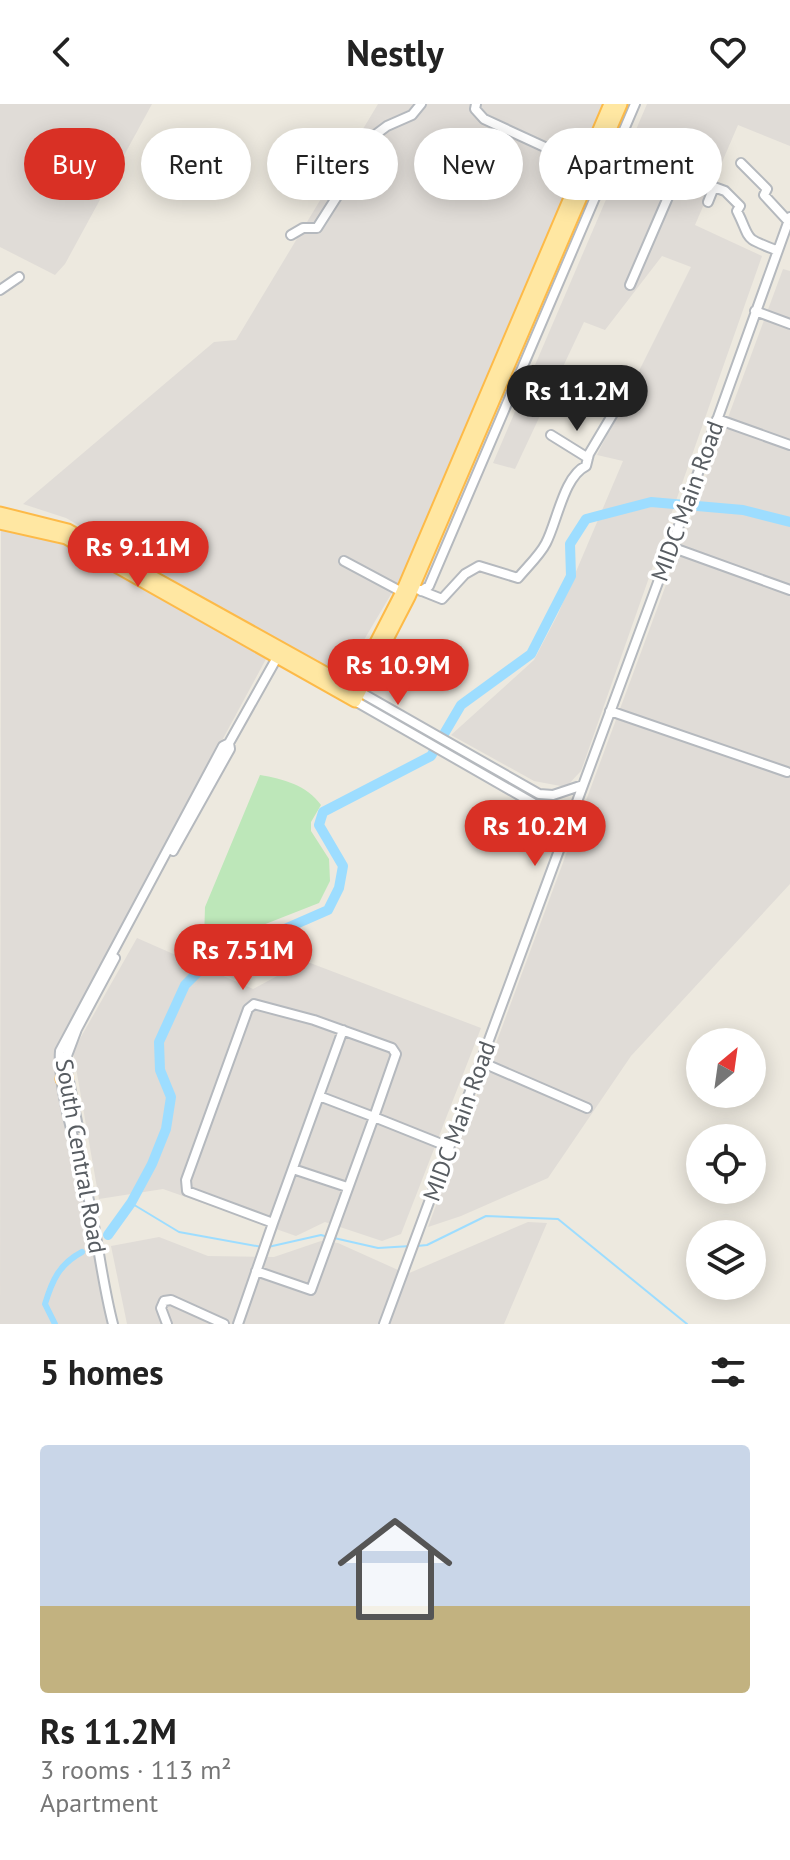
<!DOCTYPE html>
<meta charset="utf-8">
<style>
:root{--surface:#fff;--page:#f2f2f2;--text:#222;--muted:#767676;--accent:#d93025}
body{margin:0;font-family:"PT Sans",sans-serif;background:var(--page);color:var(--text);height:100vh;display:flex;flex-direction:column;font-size:30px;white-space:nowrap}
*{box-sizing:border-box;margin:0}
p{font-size:26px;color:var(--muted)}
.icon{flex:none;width:44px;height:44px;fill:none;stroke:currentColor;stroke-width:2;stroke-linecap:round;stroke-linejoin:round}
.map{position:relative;height:1220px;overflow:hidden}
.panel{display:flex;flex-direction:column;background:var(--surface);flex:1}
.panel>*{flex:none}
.top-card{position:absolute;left:24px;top:24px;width:742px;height:72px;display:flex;gap:16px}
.needle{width:52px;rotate:29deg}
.controls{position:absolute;left:686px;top:924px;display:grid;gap:16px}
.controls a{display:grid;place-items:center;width:80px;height:80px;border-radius:50%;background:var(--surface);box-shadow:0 4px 20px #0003;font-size:40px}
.price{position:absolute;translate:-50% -68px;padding:0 18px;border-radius:28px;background:var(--accent);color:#fff;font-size:26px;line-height:52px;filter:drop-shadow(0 2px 4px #0008)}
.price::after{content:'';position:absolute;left:50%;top:48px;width:24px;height:18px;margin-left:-12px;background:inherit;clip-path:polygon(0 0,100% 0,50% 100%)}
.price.selected{background:#222;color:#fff}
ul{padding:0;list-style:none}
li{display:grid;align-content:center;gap:16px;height:424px;padding:0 40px}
li span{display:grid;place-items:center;height:248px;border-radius:8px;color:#555}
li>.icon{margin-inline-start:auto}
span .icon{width:144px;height:144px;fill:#fffc;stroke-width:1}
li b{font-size:34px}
h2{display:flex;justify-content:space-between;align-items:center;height:96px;padding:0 40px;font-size:34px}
.pill{padding:0 28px;border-radius:36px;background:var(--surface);box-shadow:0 4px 20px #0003;font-size:28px;line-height:72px}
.pill.selected{background:var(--accent);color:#fff}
header{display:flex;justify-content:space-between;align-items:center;height:104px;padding:0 40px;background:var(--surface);font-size:36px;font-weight:600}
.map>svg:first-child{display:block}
.industrial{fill:#e0dcd7}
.green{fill:#bde7b9}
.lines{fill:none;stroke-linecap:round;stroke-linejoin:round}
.stream{stroke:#9dddff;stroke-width:2}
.canal{stroke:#9dddff;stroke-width:6}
.river{stroke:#9dddff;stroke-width:10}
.minor-casing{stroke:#b5b9be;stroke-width:12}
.major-casing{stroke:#fdba48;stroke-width:15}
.minor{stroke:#fff;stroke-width:8}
.major{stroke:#ffe7a2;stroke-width:11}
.labels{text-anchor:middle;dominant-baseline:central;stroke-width:7;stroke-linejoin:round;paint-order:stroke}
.street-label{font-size:24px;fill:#585d62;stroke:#fff}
</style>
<header><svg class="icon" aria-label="back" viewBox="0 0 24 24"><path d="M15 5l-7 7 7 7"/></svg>Nestly<svg class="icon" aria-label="heart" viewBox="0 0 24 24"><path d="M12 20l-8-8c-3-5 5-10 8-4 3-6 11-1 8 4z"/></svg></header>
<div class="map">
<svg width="790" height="1220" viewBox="0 0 790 1220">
<rect width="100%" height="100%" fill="#ede9df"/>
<path class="industrial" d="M0,0H152L65,160L55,171L0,143Z
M378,0H605L403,470L342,573L66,414L23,400L214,238L236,236Z
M647,0H790V42L738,21L695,121L762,152L581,667L566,683L534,677L451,631L534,556L558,510L623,357L597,351L691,163L662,152L605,226L584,218L515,365L493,359Z
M783,165L790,167V780L631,952L548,1074L461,1112L428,1123Z
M1,424L63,440L266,555L58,940L111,1220H0Z
M137,834L253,885L305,857L481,924L401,1130L382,1137L325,1118L296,1132L163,1085L99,1095L73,947Z
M528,1118L547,1119L504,1220H127L111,1142L159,1133L208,1152L274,1153L321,1137L338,1139L407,1170Z"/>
<path class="green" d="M260,671C283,675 307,681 321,701L311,718V727L329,755L330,777L319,799L250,826L227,839L204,836L205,803Z"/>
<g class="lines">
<path class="stream" d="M131,1099L179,1128L262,1143
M334,1134L378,1144L411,1142
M417,1142L427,1141L486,1112L558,1115L687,1220
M268,1143L321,1131L328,1133"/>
<path class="canal" d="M55,1220L45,1200C52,1177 59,1160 82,1148"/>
<path class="river" d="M108,1131L131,1099L152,1060L166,1025L171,993L160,966L159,938L185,881L207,859L328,806L339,784L343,762L319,721L323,708L431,652L461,601L531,550L571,472L570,440L586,415L651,398L743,406L790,418"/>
<defs>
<path id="minor" d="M476,0L475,5L484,15L586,62
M612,53L675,77L630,181
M741,59L767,85L764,91L788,117
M708,98L714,83L725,87L740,102L737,107C752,137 742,133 776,146
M291,131L303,124H317L357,61L371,34L387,22L412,11L421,0
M0,186L19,173
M755,207L790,220
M717,315L790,341
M551,331L588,354
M671,443L790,486
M344,457L402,488
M417,485L442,495L465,470L479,462L518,474C527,463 540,451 546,439C557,418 564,372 586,362L589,350L614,308
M421,487L429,482L635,0
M360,588L539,690L553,691L583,681
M355,597L533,699L567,723
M610,607L787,668
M173,747L230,645L229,639
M481,958L587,1004
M319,992L343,926
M78,1023L65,957L77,925L115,854
M293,1065L347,1083
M256,1167L311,1186L374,1013L319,992L273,1119
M113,1220C102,1178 98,1135 88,1092C79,1053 57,984 60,947L223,642L229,639L279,550
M167,1220L161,1204L164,1197L171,1196L224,1220
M238,1220L273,1119L187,1087L186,1076L248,905L254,900L314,916L392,944L396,950L374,1013L449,1043
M384,1220L684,408L790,113"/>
<path id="major" d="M0,409L68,426L356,586
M0,419L66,434L355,597L409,493L621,0
M348,593L402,488L610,0
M62,975L67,974"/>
</defs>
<use href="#minor" class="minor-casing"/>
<use href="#major" class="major-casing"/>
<use href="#minor" class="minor"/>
<use href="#major" class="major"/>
</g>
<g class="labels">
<g class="street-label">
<text transform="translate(687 397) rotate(-70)">MIDC Main Road</text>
<text transform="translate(459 1017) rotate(-70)">MIDC Main Road</text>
<text transform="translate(81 1052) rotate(80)">South Central Road</text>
</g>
</g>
</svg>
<div class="controls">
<a><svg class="needle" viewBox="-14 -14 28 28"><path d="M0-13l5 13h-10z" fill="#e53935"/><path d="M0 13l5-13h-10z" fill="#767676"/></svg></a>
<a><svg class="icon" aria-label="locate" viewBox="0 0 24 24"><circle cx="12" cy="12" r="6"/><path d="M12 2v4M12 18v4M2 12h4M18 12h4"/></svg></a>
<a><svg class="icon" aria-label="layers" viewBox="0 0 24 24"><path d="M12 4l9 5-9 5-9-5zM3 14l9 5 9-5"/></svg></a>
</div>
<b class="price selected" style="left:577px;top:329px">Rs 11.2M</b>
<b class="price" style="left:138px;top:485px">Rs 9.11M</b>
<b class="price" style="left:398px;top:603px">Rs 10.9M</b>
<b class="price" style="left:535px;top:764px">Rs 10.2M</b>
<b class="price" style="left:243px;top:888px">Rs 7.51M</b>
<div class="top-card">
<a class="pill selected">Buy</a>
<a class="pill">Rent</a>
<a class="pill">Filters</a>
<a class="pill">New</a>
<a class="pill">Apartment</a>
</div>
</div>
<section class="panel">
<h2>5 homes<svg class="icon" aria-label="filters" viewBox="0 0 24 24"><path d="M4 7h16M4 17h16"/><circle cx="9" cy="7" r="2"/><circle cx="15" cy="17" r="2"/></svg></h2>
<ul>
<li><span style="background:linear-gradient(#c9d6e8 65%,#c2b280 0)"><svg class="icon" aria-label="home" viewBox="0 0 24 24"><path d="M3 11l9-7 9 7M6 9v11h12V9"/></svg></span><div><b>Rs 11.2M</b><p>3 rooms · 113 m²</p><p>Apartment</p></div></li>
</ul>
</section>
